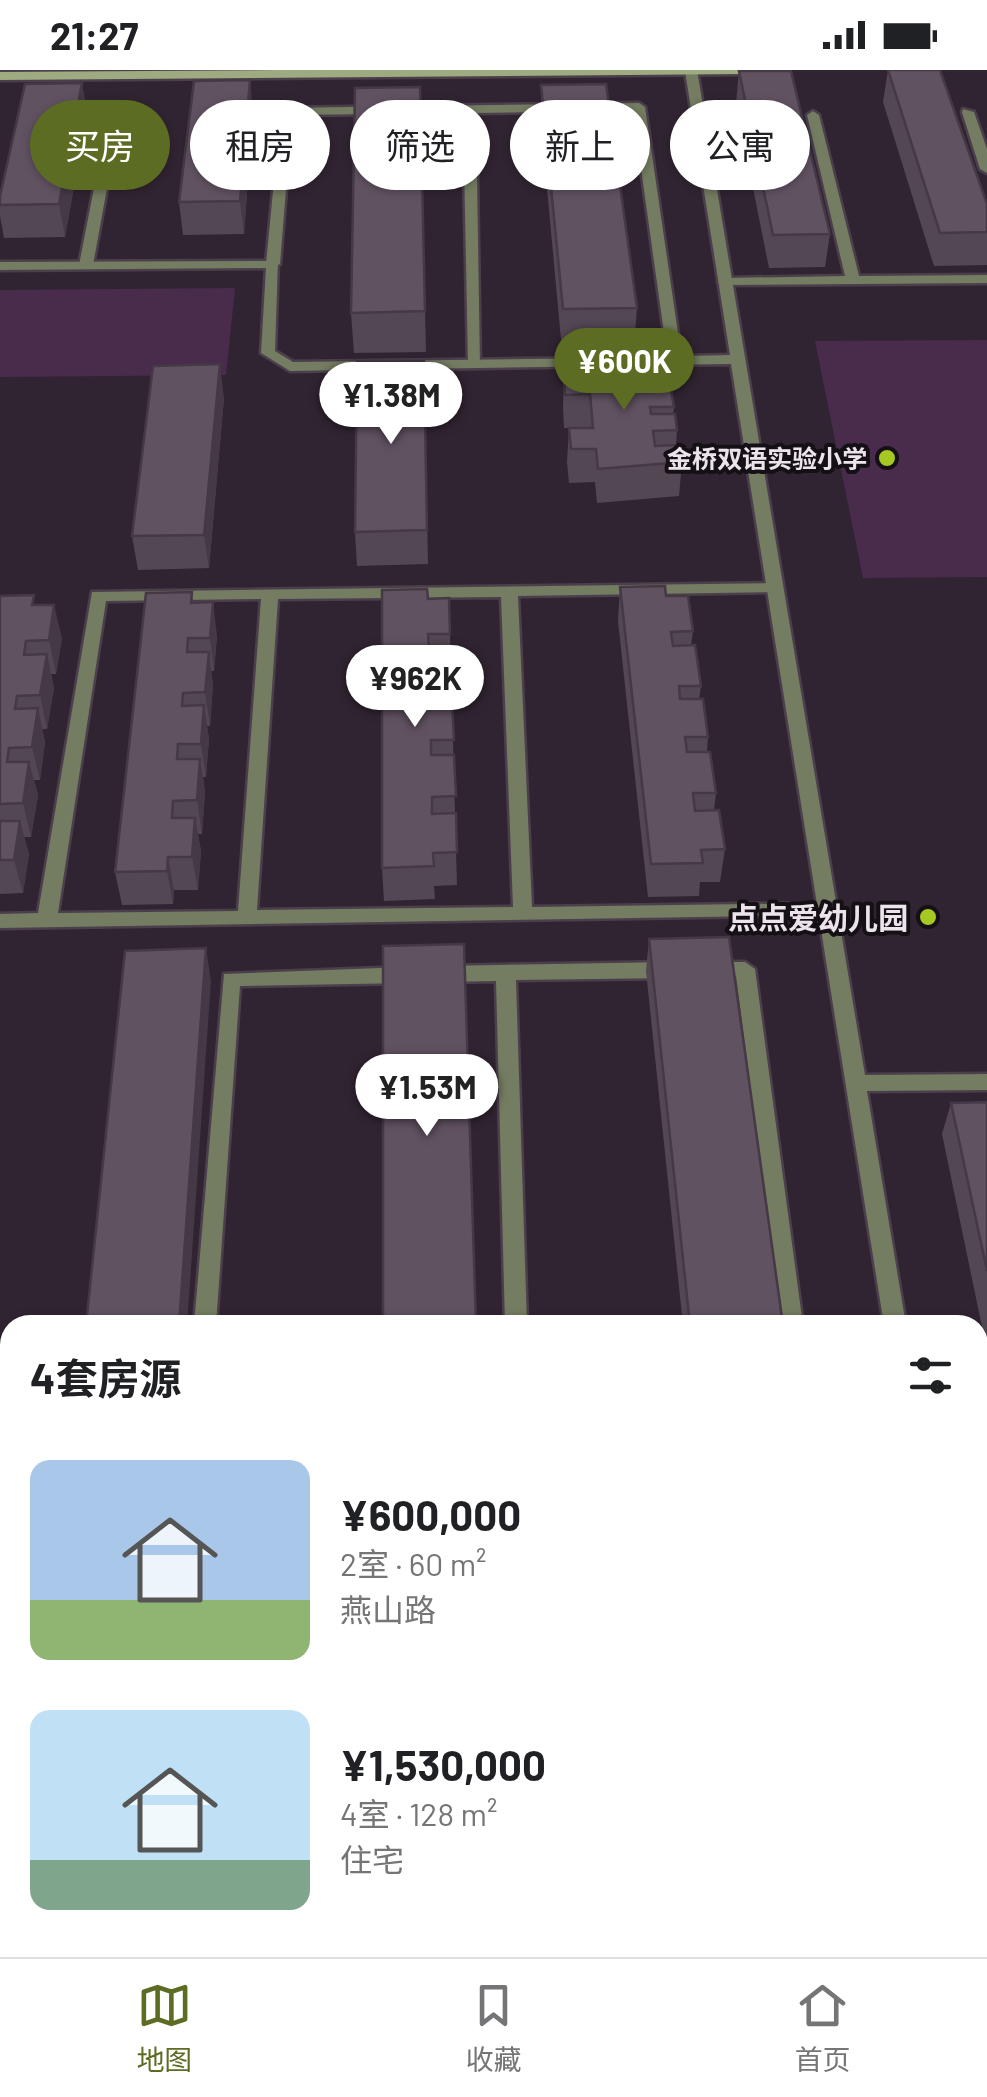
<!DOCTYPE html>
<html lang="zh">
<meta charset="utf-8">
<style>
:root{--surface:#fff;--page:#f2f2f2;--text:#202124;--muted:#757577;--line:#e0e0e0;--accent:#5c6c23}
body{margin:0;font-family:Barlow,"Noto Sans SC",sans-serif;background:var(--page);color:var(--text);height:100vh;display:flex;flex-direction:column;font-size:38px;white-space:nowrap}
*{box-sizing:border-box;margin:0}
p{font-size:32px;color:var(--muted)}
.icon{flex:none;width:55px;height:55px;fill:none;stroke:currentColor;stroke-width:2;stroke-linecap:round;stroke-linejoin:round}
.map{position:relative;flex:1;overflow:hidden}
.sheet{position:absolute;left:0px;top:1245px;width:988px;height:642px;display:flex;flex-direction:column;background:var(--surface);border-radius:30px 30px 0 0;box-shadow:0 2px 8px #0004}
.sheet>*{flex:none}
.top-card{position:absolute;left:30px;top:30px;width:928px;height:90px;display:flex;gap:20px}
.price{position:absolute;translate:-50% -85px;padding:0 22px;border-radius:35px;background:#fff;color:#222;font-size:32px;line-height:65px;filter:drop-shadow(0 2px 5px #0008)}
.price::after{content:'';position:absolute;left:50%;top:60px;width:30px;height:22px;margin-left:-15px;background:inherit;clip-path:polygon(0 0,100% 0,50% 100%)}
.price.active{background:var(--accent);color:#fff}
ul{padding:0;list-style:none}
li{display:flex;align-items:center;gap:30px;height:250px;padding:0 30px}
li span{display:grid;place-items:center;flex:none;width:280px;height:200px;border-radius:20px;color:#555}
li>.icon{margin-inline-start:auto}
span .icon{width:120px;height:120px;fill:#fffc;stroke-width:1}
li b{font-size:42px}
h2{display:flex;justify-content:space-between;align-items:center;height:120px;padding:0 30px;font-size:42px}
.tag{padding:0 35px;border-radius:45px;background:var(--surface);box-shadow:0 2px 8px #0004;font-size:35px;line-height:90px}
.tag.active{background:var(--accent);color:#fff}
.status{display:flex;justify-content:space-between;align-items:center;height:70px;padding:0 50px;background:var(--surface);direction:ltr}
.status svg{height:28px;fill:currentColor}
.menu{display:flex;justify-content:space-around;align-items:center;height:140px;border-top:2px solid var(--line);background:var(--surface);font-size:28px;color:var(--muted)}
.menu a{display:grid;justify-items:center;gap:5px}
.menu .active{color:var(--accent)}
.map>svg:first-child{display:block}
.green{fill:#492b4c}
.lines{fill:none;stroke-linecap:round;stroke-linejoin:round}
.lane-casing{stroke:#4b3f4c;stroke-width:5}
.street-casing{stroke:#4b3f4c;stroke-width:5}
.secondary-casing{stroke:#4b3f4c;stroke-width:5}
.lane{fill:#747c61;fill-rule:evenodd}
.street{fill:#747c61;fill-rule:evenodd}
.secondary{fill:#9eab80;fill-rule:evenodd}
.wall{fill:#534754}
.shaded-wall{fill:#443945}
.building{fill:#615262;stroke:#443945;stroke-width:2.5}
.poi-dot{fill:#a5c822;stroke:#150f16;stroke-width:4}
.labels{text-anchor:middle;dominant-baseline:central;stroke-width:8;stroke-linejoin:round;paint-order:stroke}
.far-poi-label{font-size:25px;font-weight:bold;fill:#ece3ec;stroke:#150f16;text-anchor:end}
.poi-label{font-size:30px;font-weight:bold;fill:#ece3ec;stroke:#150f16;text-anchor:end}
</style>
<div class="status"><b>21:27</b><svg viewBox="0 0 49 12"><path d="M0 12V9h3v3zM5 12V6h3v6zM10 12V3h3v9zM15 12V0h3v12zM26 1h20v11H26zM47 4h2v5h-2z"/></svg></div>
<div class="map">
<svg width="987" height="1887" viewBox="0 0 987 1887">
<rect width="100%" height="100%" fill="#312432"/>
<path class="green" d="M235,218L226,305L0,307V220Z
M987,270V507L863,508L815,271Z"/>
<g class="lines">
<defs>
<path id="lane" d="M116,32L122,36L93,195L86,199L79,195L110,36Z
M639,33L645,37L679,270L664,294H654L652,291L665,270L633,41L476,43L480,297L475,298L468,294L463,43L292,45L280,194L273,198L266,194L281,38Z
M963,39L974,42L987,79V103L980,99L962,42Z
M813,41L819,45L859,206L987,205V213L720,215L718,212L725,208L845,206L807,45Z
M775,513L783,518L781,522L518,526L532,837L828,833L835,835L838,840L835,845L0,858V844L38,843L92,522ZM501,527L513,837L257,840L278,529ZM261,529L238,841L58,843L106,531Z
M672,892L682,900L672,908L516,910L527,1255H505L496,911L441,912L431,904L441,896Z
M706,892H745L755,899L803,1255H781L736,906L699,904L696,899Z
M407,897L417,905L407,913L240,916L216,1255H194L224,904Z
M10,1347V1369L0,1370V1348Z
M146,1878H173V1887H145Z
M521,1878H548L549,1887H521Z
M862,1878H889L891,1887H863Z"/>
<path id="street" d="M697,0L865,1005L987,1004V1020L867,1021L906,1255H884L731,294L644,295L637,291L644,287L730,285L685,1Z
M278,191L275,281L293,292L610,288L617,292L610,296L290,301L261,283L266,198L0,200V192Z
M978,1750L987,1753V1835L978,1832Z"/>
<path id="secondary" d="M277,0H751L745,4L0,10V2Z"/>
</defs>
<use href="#lane" class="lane-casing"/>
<use href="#street" class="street-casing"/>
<use href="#secondary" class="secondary-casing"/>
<use href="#lane" class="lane"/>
<use href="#street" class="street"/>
<use href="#secondary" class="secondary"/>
</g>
<path class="wall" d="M888,0L987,134V195L934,196L883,32Z
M739,1L830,164L825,197L769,198L736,33Z
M82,13L87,44L65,167L4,168L0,146V126Z
M541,15L637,238L634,278L562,280L541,54Z
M420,17L426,282L354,283L351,243Z
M253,42L244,164L183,165L179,132Z
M586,289L669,306L668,321L674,337L673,344L677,360L676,375L682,392L679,426L597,433L595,412L569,413L567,392L569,358H564L563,338L564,305L586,304Z
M424,291L428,494L357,496L355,462Z
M224,328L209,498L138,500L132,466Z
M620,517L666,526L693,561L691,575L701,616L699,629L708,667L707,682L716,723L714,740L725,779L720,812H700L699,826L648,827L618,551Z
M192,522L193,532L217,566L214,601H211L213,615L210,656H207L209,669L206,707H203L205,722L202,764H198L201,781L198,820H174L173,834L122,835L115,802Z
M0,526L36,535L62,568L56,604H51L54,618L47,659H42L45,672L40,710H34L38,725L31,767H24L29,784L23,823L0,824Z
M449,528L457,815L434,816L435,829L384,831L382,798L428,529Z
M649,869L783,1255H683L646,901Z
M987,1032V1281L942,1064L951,1033Z
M748,1878H873L875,1887H749Z"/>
<path class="shaded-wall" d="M250,10L253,42L244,164L240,131Z
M82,13L87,44L65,167L59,134Z
M220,294L224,328L209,498L204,465Z
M213,532L217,566L214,601L210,568Z
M54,535L62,568L56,604L49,570Z
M209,582L213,615L210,656L205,622Z
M47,584L54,618L47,659L40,625Z
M204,635L209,669L206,707L201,674Z
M38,638L45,672L40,710L32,677Z
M200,689L205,722L202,764L197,730Z
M29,692L38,725L31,767L23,733Z
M195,748L201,781L198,820L192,787Z
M20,751L29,784L23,823L14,790Z
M168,787L174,820L173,834L167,801Z
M206,878L211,911L187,1255H179Z
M130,1878H143L142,1887H129Z"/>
<path class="building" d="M888,0H940L987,134V162L940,163Z
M739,1H791L830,164L773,165Z
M250,10L240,131L179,132L194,11Z
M82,13L59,134L0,135V126L25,14Z
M606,14L637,238L563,239L541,15Z
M420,17L425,241L351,243L355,18Z
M586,289L667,290L669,306H646L648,321L671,320L674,337H650L651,344H675L677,360L653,361L655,376L680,375L682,392L598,399L596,379H571L569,358H593L590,324L565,325L564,305L587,304Z
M424,291L427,460L355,462L357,292Z
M220,294L204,465L132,466L153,296Z
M665,516L666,526H688L693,561L671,562L673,576L695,575L701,616H679L680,629H703L708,667H685L687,682H710L716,723H693L695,741L719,740L725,779L701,780L703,793L651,794L620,517Z
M427,519L428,529L449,528L450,564H428L429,578H451L452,618L430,619V632H452L454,670H431V685H454L456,726L432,727V744L456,743L457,782L433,783L434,796L382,798V520Z
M192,522L191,533L213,532L210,568H188L187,582H209L205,622L183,623L182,636L204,635L201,674H178L177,689H200L197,730L173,731L172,748H195L192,787H168L167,801L115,802L146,523Z
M34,525L32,535H54L49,570L26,571L24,585L47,584L40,625L17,626L15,639L38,638L32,677L9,678L7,692H29L23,733L0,734V526Z
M0,751H20L14,790H0Z
M729,867L783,1255H690L649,869Z
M464,874L476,1255H383V876Z
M206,878L179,1255H86L125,881Z
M987,1032V1201L951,1033Z
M16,1878H130L129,1887H15Z
M383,1878H497V1887H383Z
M759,1878H873L875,1887H760Z"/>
<g class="poi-dot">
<circle cx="887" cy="388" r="10"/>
<circle cx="928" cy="847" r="10"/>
</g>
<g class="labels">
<g class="far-poi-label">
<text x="867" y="388">金桥双语实验小学</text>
</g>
<g class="poi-label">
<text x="908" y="847">点点爱幼儿园</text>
</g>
</g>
</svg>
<b class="price active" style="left:624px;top:343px">¥600K</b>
<b class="price" style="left:391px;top:377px">¥1.38M</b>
<b class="price" style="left:415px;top:660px">¥962K</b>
<b class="price" style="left:427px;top:1069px">¥1.53M</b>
<div class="top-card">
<a class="tag active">买房</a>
<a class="tag">租房</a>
<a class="tag">筛选</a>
<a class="tag">新上</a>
<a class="tag">公寓</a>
</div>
<section class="sheet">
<h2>4套房源<svg class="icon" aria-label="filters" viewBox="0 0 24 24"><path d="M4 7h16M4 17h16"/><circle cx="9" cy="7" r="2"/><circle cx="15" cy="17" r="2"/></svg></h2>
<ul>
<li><span style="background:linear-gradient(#a9c7e8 70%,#8fb573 0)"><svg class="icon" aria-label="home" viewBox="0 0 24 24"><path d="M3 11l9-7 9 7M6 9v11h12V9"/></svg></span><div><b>¥600,000</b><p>2室 · 60 m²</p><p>燕山路</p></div></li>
<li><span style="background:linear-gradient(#bfe0f5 75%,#7fa58c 0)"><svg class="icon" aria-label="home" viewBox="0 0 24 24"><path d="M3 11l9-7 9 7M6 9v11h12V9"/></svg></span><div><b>¥1,530,000</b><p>4室 · 128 m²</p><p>住宅</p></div></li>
</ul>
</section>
</div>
<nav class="menu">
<a class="active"><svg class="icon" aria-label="map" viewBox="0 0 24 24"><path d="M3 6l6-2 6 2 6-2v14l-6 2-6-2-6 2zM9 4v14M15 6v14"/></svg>地图</a>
<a><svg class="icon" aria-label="saved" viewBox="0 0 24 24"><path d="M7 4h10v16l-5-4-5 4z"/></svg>收藏</a>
<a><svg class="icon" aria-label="home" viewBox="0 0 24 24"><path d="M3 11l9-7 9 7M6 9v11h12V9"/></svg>首页</a>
</nav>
